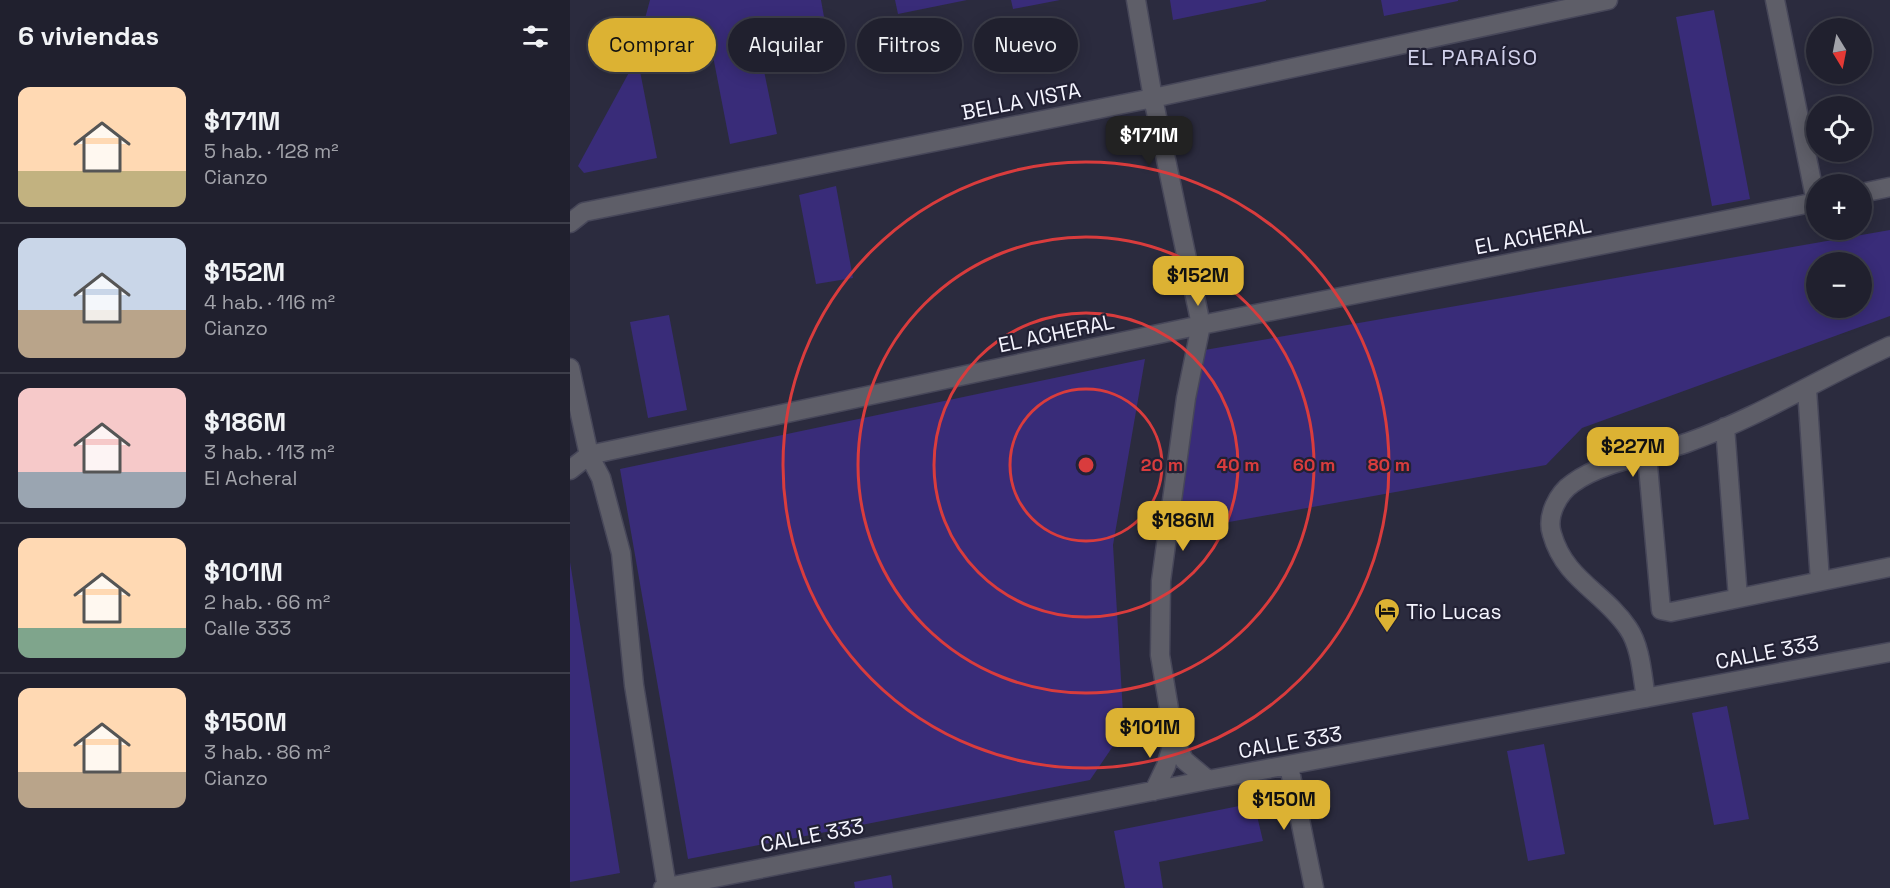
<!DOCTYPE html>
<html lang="es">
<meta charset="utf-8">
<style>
:root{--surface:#20202e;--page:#282836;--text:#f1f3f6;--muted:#a2a3aa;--line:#3d3e4a;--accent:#dcb233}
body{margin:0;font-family:"Space Grotesk",sans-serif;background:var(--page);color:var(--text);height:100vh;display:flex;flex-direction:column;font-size:22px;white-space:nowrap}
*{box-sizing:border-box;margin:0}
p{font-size:20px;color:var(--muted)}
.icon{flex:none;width:33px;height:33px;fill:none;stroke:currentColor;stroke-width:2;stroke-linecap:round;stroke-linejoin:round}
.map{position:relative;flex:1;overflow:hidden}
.drawer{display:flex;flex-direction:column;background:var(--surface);width:570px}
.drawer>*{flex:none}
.guide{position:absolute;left:18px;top:18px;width:570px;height:54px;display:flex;gap:12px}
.needle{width:39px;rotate:170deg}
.fabs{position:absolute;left:1236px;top:18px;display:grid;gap:12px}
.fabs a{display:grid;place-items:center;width:66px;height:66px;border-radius:50%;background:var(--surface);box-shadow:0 3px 15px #0003,0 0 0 2px var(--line);font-size:30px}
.price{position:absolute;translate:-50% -51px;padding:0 14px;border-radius:12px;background:var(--accent);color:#111;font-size:20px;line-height:39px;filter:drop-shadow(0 2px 3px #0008)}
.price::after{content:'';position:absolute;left:50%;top:36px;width:18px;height:14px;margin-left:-9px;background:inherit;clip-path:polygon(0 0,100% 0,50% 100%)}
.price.selected{background:#222;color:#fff}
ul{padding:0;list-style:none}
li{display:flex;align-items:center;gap:18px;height:150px;padding:0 18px}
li+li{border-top:2px solid var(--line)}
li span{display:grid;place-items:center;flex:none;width:168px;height:120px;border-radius:12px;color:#555}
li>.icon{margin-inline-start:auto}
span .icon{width:72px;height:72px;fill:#fffc;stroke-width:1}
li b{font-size:26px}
h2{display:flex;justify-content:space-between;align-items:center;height:72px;padding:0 18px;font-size:26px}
.pill{padding:0 21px;border-radius:27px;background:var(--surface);box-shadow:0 3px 15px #0003,0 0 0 2px var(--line);font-size:21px;line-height:54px}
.pill.selected{background:var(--accent);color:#111}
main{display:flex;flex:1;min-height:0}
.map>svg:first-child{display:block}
.green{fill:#392c79;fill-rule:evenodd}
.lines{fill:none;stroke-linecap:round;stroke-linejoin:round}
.minor-casing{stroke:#474759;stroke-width:21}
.minor{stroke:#5e5e68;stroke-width:18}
.ring{fill:none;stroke:#d93c3d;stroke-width:3}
.labels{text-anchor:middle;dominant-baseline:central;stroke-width:4.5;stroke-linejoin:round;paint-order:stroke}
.street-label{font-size:21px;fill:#f4f4fe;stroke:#222134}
.poi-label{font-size:21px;fill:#f4f4fe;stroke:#222134;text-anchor:start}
.neighbourhood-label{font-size:22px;letter-spacing:1.5px;fill:#d1d1eb;stroke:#222134}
.centre{fill:#d93c3d;stroke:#222134;stroke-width:3}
.ring-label{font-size:18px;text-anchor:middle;font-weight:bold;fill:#d93c3d;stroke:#222134;stroke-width:4.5;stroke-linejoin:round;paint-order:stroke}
</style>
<main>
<section class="drawer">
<h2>6 viviendas<svg class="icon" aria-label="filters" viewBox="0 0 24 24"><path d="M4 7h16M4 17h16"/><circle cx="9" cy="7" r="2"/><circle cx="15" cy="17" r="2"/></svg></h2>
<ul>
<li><span style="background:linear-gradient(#ffd9b3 70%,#c2b280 0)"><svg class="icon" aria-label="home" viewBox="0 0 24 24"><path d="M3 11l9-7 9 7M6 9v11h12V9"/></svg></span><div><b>$171M</b><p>5 hab. · 128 m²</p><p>Cianzo</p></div></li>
<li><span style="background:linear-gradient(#c9d6e8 60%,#b9a48a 0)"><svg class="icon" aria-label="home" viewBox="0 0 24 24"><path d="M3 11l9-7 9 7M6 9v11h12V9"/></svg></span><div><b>$152M</b><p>4 hab. · 116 m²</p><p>Cianzo</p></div></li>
<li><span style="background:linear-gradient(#f6c9c9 70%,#9aa5b1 0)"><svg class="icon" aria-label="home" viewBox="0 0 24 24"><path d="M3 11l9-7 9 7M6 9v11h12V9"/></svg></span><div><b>$186M</b><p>3 hab. · 113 m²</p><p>El Acheral</p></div></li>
<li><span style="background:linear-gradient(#ffd9b3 75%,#7fa58c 0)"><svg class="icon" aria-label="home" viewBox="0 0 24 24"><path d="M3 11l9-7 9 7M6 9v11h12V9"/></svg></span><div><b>$101M</b><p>2 hab. · 66 m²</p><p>Calle 333</p></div></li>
<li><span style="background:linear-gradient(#ffd9b3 70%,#b9a48a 0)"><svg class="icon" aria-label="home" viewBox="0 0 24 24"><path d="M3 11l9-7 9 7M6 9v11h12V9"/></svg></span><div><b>$150M</b><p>3 hab. · 86 m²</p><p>Cianzo</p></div></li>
</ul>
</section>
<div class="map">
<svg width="1320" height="888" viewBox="0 0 1320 888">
<rect width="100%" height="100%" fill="#2b2b3e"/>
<path class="green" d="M80,0H251L256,28L188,42L207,134L160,144L142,51L69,66L87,158L14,173L8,166L62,67Z
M325,0H397L328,14Z
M441,0H490L443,9Z
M600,0H696V1L603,20Z
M811,0H888V1L814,16Z
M1144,10L1180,199L1142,206L1106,17Z
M266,186L283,278L246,284L229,195Z
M1320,230V316L1012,428L976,465L598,533L629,351ZM1246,262H1292V308H1246Z
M99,315L117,410L78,418L60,322Z
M575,359L543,545L554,730L520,780L118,859L50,469Z
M0,562L50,873L0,882Z
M1157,706L1179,819L1144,825L1122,713Z
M974,744L995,854L958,861L937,751Z
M684,803L693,841L589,862L593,888H555L544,831Z
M321,875L323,888H285L284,882Z"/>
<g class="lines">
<defs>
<path id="minor" d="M566,0L583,98L631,325L616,398L591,581L590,655L604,739L614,760L638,780
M1205,0L1246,202
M1292,193L1320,187
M0,223L14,212L583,98L1038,0
M0,368L19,455L31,478L51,553L64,685L97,888
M1237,389L1250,581
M1155,427L1168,598
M1077,455L1091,610L1101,612L1320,567
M0,470L19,455L631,325L1246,202
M1076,698C1072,675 1071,647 1058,628C1033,591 995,580 982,534C976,516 988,493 1003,483C1033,461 1083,455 1119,442C1189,417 1252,377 1320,346
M719,766L744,888
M584,791L596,766L604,739
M93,888L638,780L1320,652"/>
</defs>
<use href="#minor" class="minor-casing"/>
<use href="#minor" class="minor"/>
</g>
<g class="ring">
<circle cx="516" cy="465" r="76"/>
<circle cx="516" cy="465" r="152"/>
<circle cx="516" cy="465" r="228"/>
<circle cx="516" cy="465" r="303"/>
</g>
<defs>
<symbol id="hotel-pin" viewBox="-11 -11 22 30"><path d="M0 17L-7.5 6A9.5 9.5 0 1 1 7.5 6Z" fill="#dcb233" stroke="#222134"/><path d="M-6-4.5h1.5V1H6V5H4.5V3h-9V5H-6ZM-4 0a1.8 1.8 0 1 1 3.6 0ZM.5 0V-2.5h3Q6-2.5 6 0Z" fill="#111"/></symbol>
</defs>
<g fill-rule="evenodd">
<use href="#hotel-pin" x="802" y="596" width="30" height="40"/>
</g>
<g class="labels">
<g class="street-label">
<text transform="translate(451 101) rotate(-11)">BELLA VISTA</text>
<text transform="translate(963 236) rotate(-11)">EL ACHERAL</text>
<text transform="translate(486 333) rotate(-12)">EL ACHERAL</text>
<text transform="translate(1197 652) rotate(-11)">CALLE 333</text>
<text transform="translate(720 742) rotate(-10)">CALLE 333</text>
<text transform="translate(242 835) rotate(-11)">CALLE 333</text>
</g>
<g class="poi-label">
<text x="836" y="611">Tio Lucas</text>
</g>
<g class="neighbourhood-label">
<text x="903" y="57">EL PARAÍSO</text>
</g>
</g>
<circle cx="516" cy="465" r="9" class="centre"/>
<g class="ring-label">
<text x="592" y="471">20 m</text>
<text x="668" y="471">40 m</text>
<text x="744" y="471">60 m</text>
<text x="819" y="471">80 m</text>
</g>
</svg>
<div class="fabs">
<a><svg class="needle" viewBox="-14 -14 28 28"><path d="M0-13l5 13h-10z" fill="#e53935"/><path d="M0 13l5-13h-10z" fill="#a2a3aa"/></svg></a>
<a><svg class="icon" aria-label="locate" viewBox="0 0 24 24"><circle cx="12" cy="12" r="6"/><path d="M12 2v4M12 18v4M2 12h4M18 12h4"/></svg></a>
<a>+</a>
<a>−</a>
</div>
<b class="price selected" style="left:579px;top:167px">$171M</b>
<b class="price" style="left:628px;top:307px">$152M</b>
<b class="price" style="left:1063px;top:478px">$227M</b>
<b class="price" style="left:613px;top:552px">$186M</b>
<b class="price" style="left:580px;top:759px">$101M</b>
<b class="price" style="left:714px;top:831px">$150M</b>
<div class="guide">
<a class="pill selected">Comprar</a>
<a class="pill">Alquilar</a>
<a class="pill">Filtros</a>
<a class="pill">Nuevo</a>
</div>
</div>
</main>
